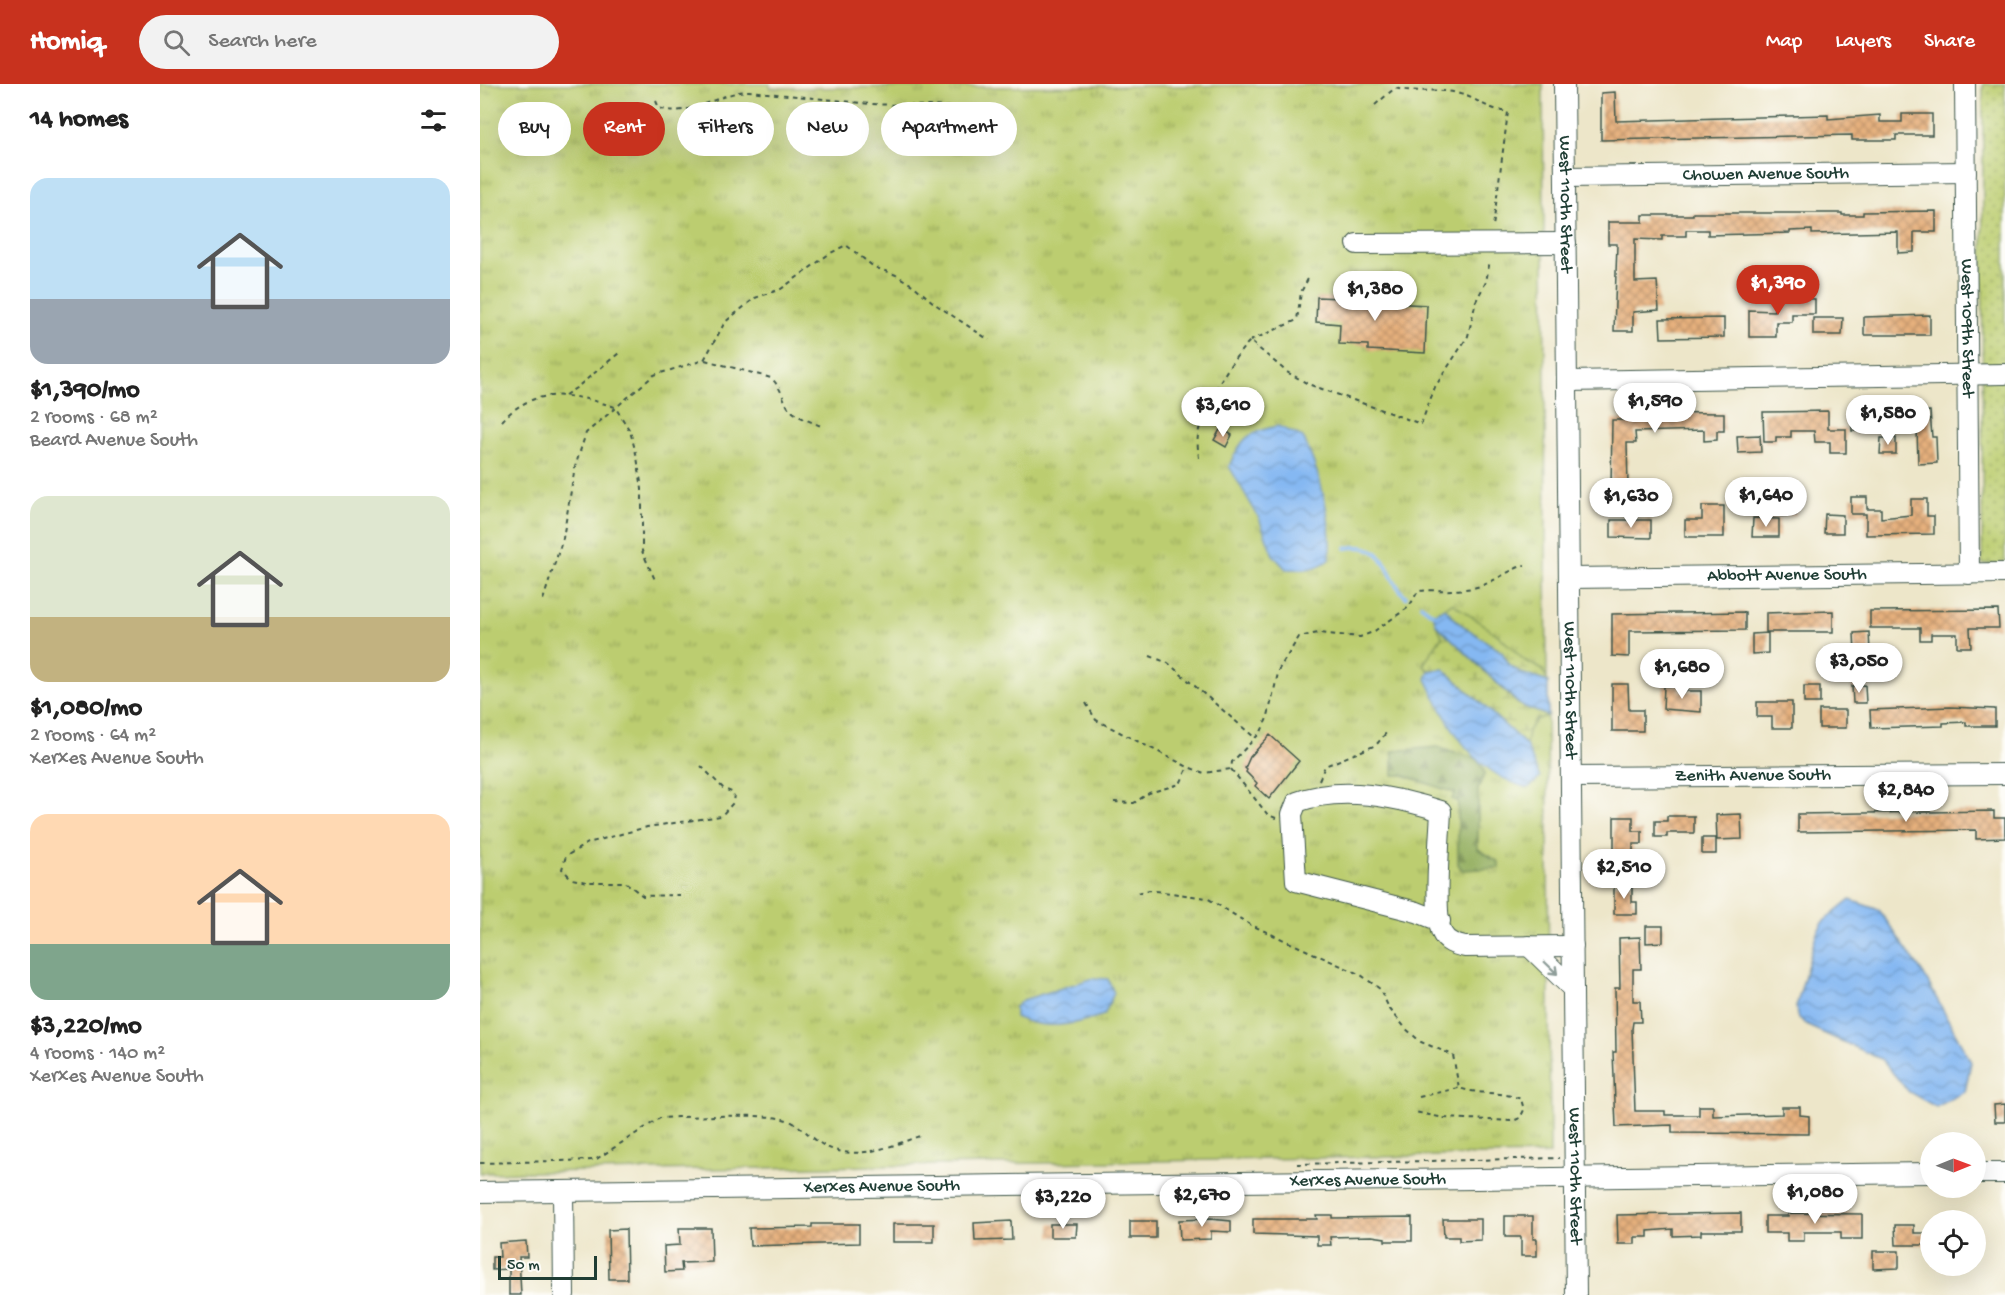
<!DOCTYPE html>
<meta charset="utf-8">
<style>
:root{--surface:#fff;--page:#f2f2f2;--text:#222;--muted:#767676;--accent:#c8321e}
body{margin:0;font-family:"Gochi Hand",sans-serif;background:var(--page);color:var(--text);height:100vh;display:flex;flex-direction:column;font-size:22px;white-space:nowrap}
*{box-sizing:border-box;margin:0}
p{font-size:20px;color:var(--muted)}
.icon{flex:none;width:33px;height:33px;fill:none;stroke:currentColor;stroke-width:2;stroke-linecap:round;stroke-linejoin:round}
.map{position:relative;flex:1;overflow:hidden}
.sheet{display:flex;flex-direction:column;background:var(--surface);width:480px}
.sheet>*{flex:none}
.guide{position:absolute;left:18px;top:18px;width:570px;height:54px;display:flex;gap:12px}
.needle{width:39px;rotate:89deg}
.tools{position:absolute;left:1440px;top:1048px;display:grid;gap:12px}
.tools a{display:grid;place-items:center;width:66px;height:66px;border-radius:50%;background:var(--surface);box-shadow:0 6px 24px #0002;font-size:30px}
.scale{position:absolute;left:18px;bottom:15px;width:99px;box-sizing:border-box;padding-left:6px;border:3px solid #1f3d34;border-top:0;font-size:16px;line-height:21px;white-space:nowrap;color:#1f3d34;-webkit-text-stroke:4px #fdfcf7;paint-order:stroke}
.price{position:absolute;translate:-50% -51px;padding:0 14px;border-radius:21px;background:#fff;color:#222;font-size:20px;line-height:39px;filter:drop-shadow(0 2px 3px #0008)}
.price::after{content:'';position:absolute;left:50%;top:36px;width:18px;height:14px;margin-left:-9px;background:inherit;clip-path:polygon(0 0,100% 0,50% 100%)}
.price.active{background:var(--accent);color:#fff}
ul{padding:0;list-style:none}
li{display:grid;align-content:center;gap:12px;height:318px;padding:0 30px}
li span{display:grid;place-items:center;height:186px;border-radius:18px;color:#555}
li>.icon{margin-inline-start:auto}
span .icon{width:108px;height:108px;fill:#fffc;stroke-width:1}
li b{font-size:26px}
h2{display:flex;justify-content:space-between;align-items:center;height:72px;padding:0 30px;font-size:26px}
.tag{padding:0 21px;border-radius:27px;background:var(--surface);box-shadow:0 6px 24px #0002;font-size:21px;line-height:54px}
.tag.active{background:var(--accent);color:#fff}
header{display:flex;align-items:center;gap:36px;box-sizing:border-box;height:84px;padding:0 30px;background:var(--accent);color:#fff}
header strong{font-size:28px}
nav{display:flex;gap:33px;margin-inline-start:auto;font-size:21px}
.search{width:420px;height:54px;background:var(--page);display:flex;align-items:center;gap:15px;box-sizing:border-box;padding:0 21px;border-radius:33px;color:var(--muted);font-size:22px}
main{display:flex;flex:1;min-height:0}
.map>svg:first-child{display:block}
.grass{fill:url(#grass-tufts);stroke:#6e8552;stroke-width:1.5}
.forest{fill:url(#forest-firs);stroke:#5a764b;stroke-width:1.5}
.wetland{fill:url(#wetland-marsh);stroke:#6e8552;stroke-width:1.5}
.park{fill:url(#park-dots);stroke:#6e8552;stroke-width:1.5}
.water{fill:url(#water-waves);stroke:#527a93;stroke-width:1.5}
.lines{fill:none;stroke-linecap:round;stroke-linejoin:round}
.stream{stroke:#85b8f2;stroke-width:4}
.building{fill:url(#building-cross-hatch)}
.minor-casing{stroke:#3e564a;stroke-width:22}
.path{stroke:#3e564a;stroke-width:2;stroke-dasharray:4.5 4.5;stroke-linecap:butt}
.minor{stroke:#fff;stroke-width:20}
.oneway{stroke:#8f9e9a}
.labels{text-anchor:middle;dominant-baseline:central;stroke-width:6;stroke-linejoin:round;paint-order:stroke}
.street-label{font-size:18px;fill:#1f3d34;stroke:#fdfcf7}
</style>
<header>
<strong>Homiq</strong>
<div class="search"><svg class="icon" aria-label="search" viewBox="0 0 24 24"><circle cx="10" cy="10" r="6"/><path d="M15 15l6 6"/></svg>Search here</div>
<nav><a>Map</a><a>Layers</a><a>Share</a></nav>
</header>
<main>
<section class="sheet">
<h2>14 homes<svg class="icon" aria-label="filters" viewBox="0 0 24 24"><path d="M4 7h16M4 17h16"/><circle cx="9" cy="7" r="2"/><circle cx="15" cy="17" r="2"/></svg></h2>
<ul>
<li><span style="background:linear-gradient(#bfe0f5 65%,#9aa5b1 0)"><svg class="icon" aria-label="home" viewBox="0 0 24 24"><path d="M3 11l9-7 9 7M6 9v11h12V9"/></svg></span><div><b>$1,390/mo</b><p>2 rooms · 68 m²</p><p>Beard Avenue South</p></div></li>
<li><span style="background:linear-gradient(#dfe7d0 65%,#c2b280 0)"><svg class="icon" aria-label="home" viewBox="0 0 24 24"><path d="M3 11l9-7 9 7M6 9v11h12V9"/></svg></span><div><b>$1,080/mo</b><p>2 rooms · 64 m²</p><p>Xerxes Avenue South</p></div></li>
<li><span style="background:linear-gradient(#ffd9b3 70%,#7fa58c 0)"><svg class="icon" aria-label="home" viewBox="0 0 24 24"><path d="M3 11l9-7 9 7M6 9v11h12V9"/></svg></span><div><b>$3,220/mo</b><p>4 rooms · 140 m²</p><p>Xerxes Avenue South</p></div></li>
</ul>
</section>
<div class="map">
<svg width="1525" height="1211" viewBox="0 0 1525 1211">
<defs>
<pattern id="grass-tufts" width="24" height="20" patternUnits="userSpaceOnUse" patternTransform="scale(1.5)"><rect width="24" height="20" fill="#bccd70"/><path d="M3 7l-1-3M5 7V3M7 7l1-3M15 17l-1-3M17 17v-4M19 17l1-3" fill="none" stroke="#98a85d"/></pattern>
<pattern id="forest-firs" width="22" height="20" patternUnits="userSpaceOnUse" patternTransform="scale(1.5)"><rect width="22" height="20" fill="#95b062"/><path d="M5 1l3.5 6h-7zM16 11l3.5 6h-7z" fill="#799052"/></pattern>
<pattern id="wetland-marsh" width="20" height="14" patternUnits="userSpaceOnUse" patternTransform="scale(1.5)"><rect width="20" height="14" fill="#bccd70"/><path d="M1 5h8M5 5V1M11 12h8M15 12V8" fill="none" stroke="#98a85d"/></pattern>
<pattern id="park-dots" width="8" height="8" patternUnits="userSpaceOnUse" patternTransform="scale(1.5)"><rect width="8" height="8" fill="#bccd70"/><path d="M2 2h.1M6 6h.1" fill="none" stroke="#98a85d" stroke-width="1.8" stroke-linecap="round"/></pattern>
<pattern id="water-waves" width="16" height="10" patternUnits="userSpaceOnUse" patternTransform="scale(1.5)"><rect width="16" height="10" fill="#85b8f2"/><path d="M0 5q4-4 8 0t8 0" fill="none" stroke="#6c97c5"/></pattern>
<pattern id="building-cross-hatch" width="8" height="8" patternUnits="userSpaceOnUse" patternTransform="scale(1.5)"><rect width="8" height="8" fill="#e6b07d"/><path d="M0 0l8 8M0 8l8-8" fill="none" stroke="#ba9067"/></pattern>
</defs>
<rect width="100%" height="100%" fill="#fdfcf7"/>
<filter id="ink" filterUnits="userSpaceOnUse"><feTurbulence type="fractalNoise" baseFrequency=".0167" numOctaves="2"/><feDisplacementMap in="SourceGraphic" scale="12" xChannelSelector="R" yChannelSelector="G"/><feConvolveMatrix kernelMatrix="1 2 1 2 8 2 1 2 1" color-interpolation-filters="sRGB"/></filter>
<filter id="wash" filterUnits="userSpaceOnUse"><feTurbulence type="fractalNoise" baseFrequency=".008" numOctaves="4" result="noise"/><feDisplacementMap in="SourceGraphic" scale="24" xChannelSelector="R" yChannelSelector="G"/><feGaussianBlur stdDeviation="1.35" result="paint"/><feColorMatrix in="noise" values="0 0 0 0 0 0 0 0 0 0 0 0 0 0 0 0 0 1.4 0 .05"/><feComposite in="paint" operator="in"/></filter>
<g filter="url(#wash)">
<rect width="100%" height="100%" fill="#ede6c9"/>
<path class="grass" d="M0,0H290V4L1063,0L1070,1070L0,1089Z"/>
<path class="forest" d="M957,663C963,664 969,668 975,669C995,674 995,669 1005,689L998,705V765L1019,778V784L982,786L978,780V717L972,715L975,709L923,691H913V667Z"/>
<path class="wetland" d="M972,519L1018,551L1045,577L1063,586L1068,598L1041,589L1029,581L1022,568L979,539L965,524Z
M956,540L1039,621L1068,632L1055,636L1048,647L1046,661L964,585L949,587L943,581L962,552Z"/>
<path class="park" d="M1503,0H1525V480H1502Z"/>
<path class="water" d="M798,342L823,353C841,392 852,432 850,475C836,486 824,486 806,485L793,471L779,434L749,382C762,353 768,348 798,342Z
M965,524L979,539L1022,568L1029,581L1041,589L1068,598V632L1040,621L956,540L953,530Z
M964,585L1046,661L1060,694L1048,704C993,689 969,643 946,595L949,587Z
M1370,816L1399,826L1444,891L1491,978L1485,1008L1456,1023L1429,1008L1401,975L1328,942L1317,932L1316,923L1336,851L1343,838Z
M614,894L628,895L634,909L624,931C593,941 566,947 535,933V923L543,916Z"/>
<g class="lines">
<path class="stream" d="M866,464C910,457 903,491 926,513
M941,521L953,530"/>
</g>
<g id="blocks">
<path class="building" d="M1135,8L1136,37L1348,31V35L1400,31V38H1422V30H1452V51H1416V56H1372V51L1121,56V9Z
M1456,127V148H1434V168L1418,169V148L1332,150V146L1310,147V149L1228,151V146H1206V152H1182V156L1155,155V198L1177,197L1179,226L1153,228V247H1134L1137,160H1128V138H1163V131H1213V129H1362V131H1383V128Z
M862,207L891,209V218L947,221L945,269L888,266V261L859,260L860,240L836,238L837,213L861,214Z
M1294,213L1335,215V230H1312V238H1296V253H1269V226L1294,227Z
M1450,231V251H1384V233Z
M1244,234V253L1181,254L1180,235Z
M1333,234H1363L1362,251H1333Z
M1348,327V345H1366V369H1350V358H1335L1334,347H1311V353H1296V358H1284L1283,328Z
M1372,327H1399V347H1372Z
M1450,327L1452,353H1456L1457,379L1438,380L1437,344L1424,345L1423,328Z
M1143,328L1244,329V347H1237V356L1224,357V346L1155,348L1156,359H1147L1148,403L1131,404L1132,336H1143Z
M741,344L752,351L746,363L734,356Z
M1280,351L1281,368L1258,369L1257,352Z
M1401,354H1416V370H1400Z
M1315,411L1316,431L1301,432L1300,412Z
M1371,413H1387V425H1401V434L1431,431V415H1447V432H1454V450L1386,451V430H1371Z
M1222,422H1244V453H1205V436H1222Z
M1345,430L1363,431V449H1344Z
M1273,434L1299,435V453H1272Z
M1131,436H1171V454L1131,453Z
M1518,526L1519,544H1490L1491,563H1477V550H1451V556H1440V544H1390V527Z
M1353,527V548H1286V529Z
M1265,528V546L1149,547V573L1132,572V530Z
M1389,548L1390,568L1375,569L1374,549Z
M1288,549V569L1272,570V550Z
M1132,600H1148L1149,626H1163V647H1132Z
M1385,601L1386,619H1373L1372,602Z
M1184,602H1199V607H1221V628L1183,625Z
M1324,602H1340V619H1324Z
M1277,618H1312V644H1292V633H1277Z
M1470,623L1515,625V642H1486V638L1463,639V642L1391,644L1390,626Z
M1339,626H1366V644H1339Z
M790,651L819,677L789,715L775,702L777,699L766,688L767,686L765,684L770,673Z
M1514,727V734H1525V754L1496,755V746L1318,748V730Z
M1261,730L1262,755L1237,756L1236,731Z
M1187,732H1214V749H1187V753H1175V737H1187Z
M1134,733H1153V747H1162V760H1153V773H1134Z
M1222,754H1236V770H1222Z
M1134,800H1152V818H1157V830H1134Z
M1166,842H1183V858L1166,859Z
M1160,853L1161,885H1153V917H1160L1161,938H1153L1152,945L1155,1027H1185V1031H1219V1022H1233V1032L1302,1030V1023H1320V1031L1329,1032V1050L1192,1049V1041L1136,1043L1133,968H1136L1135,904H1140L1139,854Z
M1525,1020V1038H1515L1514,1021Z
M1261,1129V1147H1221V1151L1193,1152V1145L1168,1147V1153H1155V1160H1138L1137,1131Z
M1308,1129L1382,1130V1155H1361V1148H1324V1157H1307V1149H1285V1132H1308Z
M836,1131H852V1134L932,1133V1157H905V1154L892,1152L850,1153L851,1161H837V1152L773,1150V1135H837Z
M1025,1132H1053V1155H1057V1172H1041V1153H1025Z
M730,1135L751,1137V1148L731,1147V1155L700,1156L699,1136Z
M963,1135H1001V1156L979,1157V1153H964Z
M531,1137L532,1156L495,1157L494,1139Z
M650,1137H676V1154H650Z
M332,1140H379V1159L270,1162L269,1144L332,1143Z
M413,1140H454V1158H413Z
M570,1140H597L596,1153H570Z
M1415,1141H1434V1149H1450V1161H1416Z
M199,1144H231L232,1178L201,1179L202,1187L185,1188L184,1162L200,1161Z
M146,1145L147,1195H129L128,1146Z
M46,1157L47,1173H39L41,1211H29V1185L12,1186V1173H20L19,1159Z
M1393,1167H1419V1184L1393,1185Z"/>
</g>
</g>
<g filter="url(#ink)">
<use href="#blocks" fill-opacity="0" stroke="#3e564a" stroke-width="1.5"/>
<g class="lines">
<defs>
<g id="minor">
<path id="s1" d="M1084,0L1096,1211"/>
<path id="s2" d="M1485,0L1489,490"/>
<path id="s3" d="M1085,93L1486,88"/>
<path d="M877,160L1086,159"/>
<path d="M1087,297L1525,290"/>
<path id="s4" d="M1089,494L1525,489"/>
<path id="s5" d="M1091,693L1525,690"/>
<path d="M960,837L937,828L816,797L812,730L817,718C862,701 917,713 961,727C960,750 953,831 962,849C966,858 975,861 985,863L1093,862"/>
<path d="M1049,862L1093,905"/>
<path d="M1496,1089H1525"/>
<path d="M83,1107L84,1211"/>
<path id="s6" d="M0,1108L1450,1089"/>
</g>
</defs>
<use href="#minor" class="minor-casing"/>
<path class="path" d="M176,17L179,24C211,35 238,8 269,7L391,20L474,23
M895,21L915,4C937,10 959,3 980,10C999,15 1005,25 1028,28L1013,143
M770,257L817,236L821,208L830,191
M225,276L291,294C301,303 302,313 308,323C316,333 330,337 341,342
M85,311L96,304L139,269
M22,337C54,301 94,310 135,323L150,347L157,373L162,405V467L176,498
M719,374C718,366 717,358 718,351C722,324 751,275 770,257L807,288L828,300L941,340L955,303L988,252L996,217L1006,198L1010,176
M63,516L83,454L95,383L106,349L174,291L224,276L245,238L275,214L301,205L349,170L366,161L394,183L416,191L434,202L455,220L509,256
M670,572L688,579L774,653
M606,619L616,636L708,683L724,689L751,685
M839,696L845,682L896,661L907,648
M634,718L654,719L669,709L700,700L708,683
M796,734L788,731L751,685L752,678L781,648L788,632L799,585L819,553L838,549L880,553L893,548L929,523L938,507C958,505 977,508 997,503C1013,499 1028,486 1045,481
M658,809L669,806L727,814L769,840L881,891L900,905L909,924L926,945L941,958L973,971L979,1004C1000,1011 1021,1007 1041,1015L1044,1026L1040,1034L1033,1037L964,1034L935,1028
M200,811L163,812L145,798H107L92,795L82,785L86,772L108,759L167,743L241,732L253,719L254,709L244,705L221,682
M939,1013L979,1004
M0,1079L115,1076L180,1034L197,1033C225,1033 278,1029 303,1035C317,1038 326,1049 337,1057C369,1081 409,1063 442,1051
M817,1080L1079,1074"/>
<use href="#minor" class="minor"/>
</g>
<defs><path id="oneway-shaft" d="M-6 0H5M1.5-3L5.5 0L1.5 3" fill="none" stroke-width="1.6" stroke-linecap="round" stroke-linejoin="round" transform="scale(1.5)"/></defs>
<use class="oneway" href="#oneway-shaft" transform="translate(1071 884) rotate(44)"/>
</g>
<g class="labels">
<g class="street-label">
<text stroke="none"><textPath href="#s3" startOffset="201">Chowen Avenue South</textPath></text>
<text stroke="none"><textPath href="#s1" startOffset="120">West 110th Street</textPath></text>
<text stroke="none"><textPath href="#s2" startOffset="244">West 109th Street</textPath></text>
<text stroke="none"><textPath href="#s4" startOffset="218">Abbott Avenue South</textPath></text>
<text stroke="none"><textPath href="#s1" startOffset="606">West 110th Street</textPath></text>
<text stroke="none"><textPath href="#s5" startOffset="182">Zenith Avenue South</textPath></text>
<text stroke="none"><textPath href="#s1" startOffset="1092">West 110th Street</textPath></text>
<text stroke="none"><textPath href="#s6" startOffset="888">Xerxes Avenue South</textPath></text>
<text stroke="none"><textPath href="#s6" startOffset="402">Xerxes Avenue South</textPath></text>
</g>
</g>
</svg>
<div class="tools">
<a><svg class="needle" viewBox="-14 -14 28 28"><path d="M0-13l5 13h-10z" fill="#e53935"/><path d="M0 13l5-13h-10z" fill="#767676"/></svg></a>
<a><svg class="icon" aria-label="locate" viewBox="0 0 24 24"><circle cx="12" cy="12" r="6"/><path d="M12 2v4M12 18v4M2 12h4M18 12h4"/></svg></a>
</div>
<div class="scale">50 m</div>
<b class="price active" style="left:1298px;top:232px">$1,390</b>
<b class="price" style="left:895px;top:238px">$1,380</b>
<b class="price" style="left:1175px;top:350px">$1,590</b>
<b class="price" style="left:743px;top:354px">$3,610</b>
<b class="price" style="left:1408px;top:362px">$1,580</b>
<b class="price" style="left:1286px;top:444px">$1,640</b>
<b class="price" style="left:1151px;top:445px">$1,630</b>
<b class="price" style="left:1379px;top:610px">$3,050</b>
<b class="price" style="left:1202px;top:616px">$1,680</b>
<b class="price" style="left:1426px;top:739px">$2,840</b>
<b class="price" style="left:1144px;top:816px">$2,510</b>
<b class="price" style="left:1335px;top:1141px">$1,080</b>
<b class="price" style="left:722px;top:1144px">$2,670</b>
<b class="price" style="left:583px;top:1146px">$3,220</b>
<div class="guide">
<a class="tag">Buy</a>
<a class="tag active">Rent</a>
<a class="tag">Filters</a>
<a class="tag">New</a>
<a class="tag">Apartment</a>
</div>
</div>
</main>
